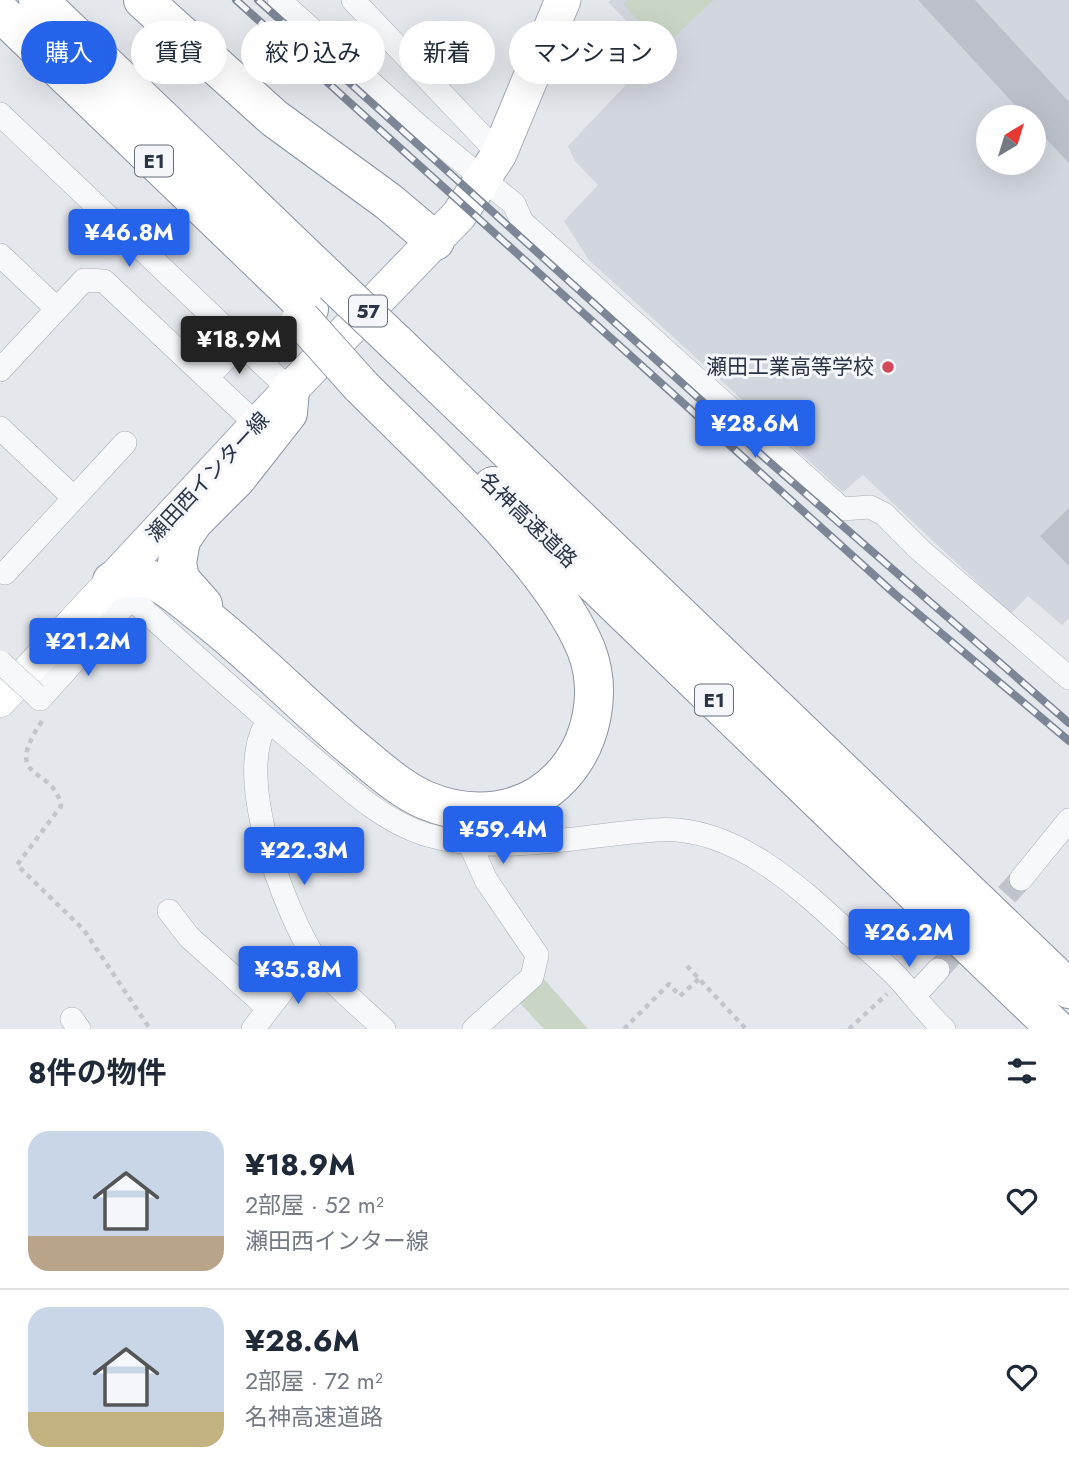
<!DOCTYPE html>
<html lang="ja">
<meta charset="utf-8">
<style>
:root{--surface:#fff;--page:#f2f2f3;--text:#1f2937;--muted:#747a83;--line:#e0e1e3;--accent:#2563eb}
body{margin:0;font-family:Jost,"Noto Sans JP",sans-serif;background:var(--page);color:var(--text);height:100vh;display:flex;flex-direction:column;font-size:26px;white-space:nowrap}
*{box-sizing:border-box;margin:0}
p{font-size:23px;color:var(--muted)}
.icon{flex:none;width:38px;height:38px;fill:none;stroke:currentColor;stroke-width:2;stroke-linecap:round;stroke-linejoin:round}
.map{position:relative;height:1029px;overflow:hidden}
.drawer{display:flex;flex-direction:column;background:var(--surface);flex:1}
.drawer>*{flex:none}
.hud{position:absolute;left:21px;top:21px;width:700px;height:63px;display:flex;gap:14px}
.needle{width:46px;rotate:38deg}
.buttons{position:absolute;left:976px;top:105px;display:grid;gap:14px}
.buttons a{display:grid;place-items:center;width:70px;height:70px;border-radius:50%;background:var(--surface);box-shadow:0 7px 28px #0002;font-size:35px}
.price{position:absolute;translate:-50% -60px;padding:0 16px;border-radius:7px;background:var(--accent);color:#fff;font-size:23px;line-height:46px;filter:drop-shadow(0 2px 4px #0008)}
.price::after{content:'';position:absolute;left:50%;top:42px;width:21px;height:16px;margin-left:-10px;background:inherit;clip-path:polygon(0 0,100% 0,50% 100%)}
.price.active{background:#222;color:#fff}
ul{padding:0;list-style:none}
li{display:flex;align-items:center;gap:21px;height:175px;padding:0 28px}
li+li{border-top:2px solid var(--line)}
li span{display:grid;place-items:center;flex:none;width:196px;height:140px;border-radius:21px;color:#555}
li>.icon{margin-inline-start:auto}
span .icon{width:84px;height:84px;fill:#fffc;stroke-width:1}
li b{font-size:30px}
h2{display:flex;justify-content:space-between;align-items:center;height:84px;padding:0 28px;font-size:30px}
.chip{padding:0 24px;border-radius:32px;background:var(--surface);box-shadow:0 7px 28px #0002;font-size:24px;line-height:63px}
.chip.active{background:var(--accent);color:#fff}
.map>svg:first-child{display:block}
.built{fill:#d2d6de;fill-rule:evenodd}
.green{fill:#c9d6c5}
.building{fill:#bbc0ca}
.lines{fill:none;stroke-linecap:round;stroke-linejoin:round}
.street-tunnel{stroke:#bfc3cb;stroke-width:23;stroke-dasharray:23 11;stroke-linecap:butt}
.street-casing{stroke:#a9aeb7;stroke-width:24}
.secondary-casing{stroke:#a9aeb7;stroke-width:33}
.primary-casing{stroke:#a3abb8;stroke-width:37}
.highway-casing{stroke:#8b94a3;stroke-width:40}
.path{stroke:#c2c5cb;stroke-width:4.5;stroke-dasharray:5 5;stroke-linecap:butt}
.street{stroke:#f7f8fa;stroke-width:23}
.secondary{stroke:#fff;stroke-width:32}
.primary{stroke:#fff;stroke-width:35}
.highway{stroke:#fff;stroke-width:38}
.rail-casing{stroke:#7d8696;stroke-width:8}
.rail{stroke:#f4f6f9;stroke-width:5;stroke-dasharray:16;stroke-linecap:butt}
.street-bridge-casing{stroke:#a9aeb7;stroke-width:24;stroke-linecap:butt}
.highway-bridge-casing{stroke:#8b94a3;stroke-width:40;stroke-linecap:butt}
.street-bridge{stroke:#f7f8fa;stroke-width:23}
.highway-bridge{stroke:#fff;stroke-width:38}
.poi-dot{fill:#d1495b;stroke:#f4f6f9;stroke-width:2.5}
.labels{text-anchor:middle;dominant-baseline:central;stroke-width:6;stroke-linejoin:round;paint-order:stroke}
.shield{fill:#f4f6f9;stroke:#676e7b;stroke-width:2}
.shield-label{font-size:19px;font-weight:bold;fill:#2b3445}
.poi-label{font-size:21px;fill:#2b3445;stroke:#f4f6f9;text-anchor:end}
.street-label{font-size:21px;fill:#2b3445;stroke:#f4f6f9}
</style>
<div class="map">
<svg width="1069" height="1029" viewBox="0 0 1069 1029">
<rect width="100%" height="100%" fill="#e4e7ec"/>
<path class="built" d="M611,0H1069V618L1062,625L1028,596L1011,614L863,475L843,492L589,260L564,221L598,185L575,161L568,146L657,52L608,2ZM989,117H1034V163H989Z"/>
<path class="green" d="M627,0H714L663,47L623,4Z
M543,978L588,1029H544L518,1001Z"/>
<path class="building" d="M918,0H975L1069,102V163L1034,126V117H1026Z
M1069,508V566L1040,536Z"/>
<g class="lines">
<path class="street-tunnel" d="M938,970L1021,879"/>
<defs>
<path id="street" d="M279,0L421,128L514,204L522,222L842,509L870,507L884,514L920,550L1069,678
M353,0L499,154
M0,114L290,390
M0,255L57,309
M0,370L84,280L104,281L257,425
M207,378L239,344
M0,428L74,498
M5,573L125,443
M112,581C176,639 241,698 307,753C343,783 378,819 424,834C500,857 579,835 656,830C732,824 800,887 851,935C867,949 884,963 898,978C914,995 927,1014 944,1029
M36,695L40,699L131,598
M268,721C232,773 284,911 316,960C334,986 361,1007 384,1029
M470,844L486,880L537,955L532,977L474,1029
M1021,879L1069,820
M169,911L189,937L268,1008
M914,996L938,970
M72,1019L79,1029
M253,1029L298,971L314,957"/>
<path id="secondary" d="M0,701L112,581"/>
<path id="primary" d="M112,581L290,390L459,215L499,154L563,0"/>
<path id="highway" d="M38,0L334,284
M143,0L274,118L389,202L435,241
M0,12L309,309
M395,342L1069,989
M493,486L1056,1029
M112,581C122,580 134,576 144,578C162,580 183,600 197,611C255,655 304,708 360,754C381,771 400,789 425,800C472,820 525,815 561,777C592,744 603,692 586,649C549,560 429,455 360,385
M203,605L180,579L177,563L181,540L194,521L237,478L288,413L290,390"/>
</defs>
<use href="#street" class="street-casing"/>
<use href="#secondary" class="secondary-casing"/>
<use href="#primary" class="primary-casing"/>
<use href="#highway" class="highway-casing"/>
<path class="path" d="M42,721C0,784 54,764 61,806L17,865L84,930L150,1029
M687,966L746,1029
M624,1029L669,984L680,996L699,979
M849,1029L887,994"/>
<use href="#street" class="street"/>
<use href="#secondary" class="secondary"/>
<use href="#primary" class="primary"/>
<use href="#highway" class="highway"/>
<defs>
<path id="rail" d="M236,0L896,595L1069,741
M258,0L766,459L1069,723"/>
</defs>
<use href="#rail" class="rail-casing"/>
<use href="#rail" class="rail"/>
<defs>
<path id="street-bridge" d="M0,662L36,695"/>
<path id="highway-bridge" d="M334,284L395,342
M301,319L360,385"/>
</defs>
<use href="#street-bridge" class="street-bridge-casing"/>
<use href="#highway-bridge" class="highway-bridge-casing"/>
<use href="#street-bridge" class="street-bridge"/>
<use href="#highway-bridge" class="highway-bridge"/>
</g>
<circle class="poi-dot" cx="888" cy="367" r="7"/>
<g class="labels">
<g class="shield">
<rect x="135" y="145.5" width="38" height="31" rx="5"/>
<rect x="349" y="295.5" width="38" height="31" rx="5"/>
<rect x="695" y="684.5" width="38" height="31" rx="5"/>
</g>
<g class="shield-label">
<text x="154" y="161">E1</text>
<text x="368" y="311">57</text>
<text x="714" y="700">E1</text>
</g>
<g class="poi-label">
<text x="874" y="367">瀬田工業高等学校</text>
</g>
<g class="street-label">
<text transform="translate(208 477) rotate(-47)">瀬田西インター線</text>
<text transform="translate(528 520) rotate(44)">名神高速道路</text>
</g>
</g>
</svg>
<div class="buttons">
<a><svg class="needle" viewBox="-14 -14 28 28"><path d="M0-13l5 13h-10z" fill="#e53935"/><path d="M0 13l5-13h-10z" fill="#747a83"/></svg></a>
</div>
<b class="price" style="left:129px;top:269px">¥46.8M</b>
<b class="price active" style="left:239px;top:376px">¥18.9M</b>
<b class="price" style="left:755px;top:460px">¥28.6M</b>
<b class="price" style="left:88px;top:678px">¥21.2M</b>
<b class="price" style="left:503px;top:866px">¥59.4M</b>
<b class="price" style="left:304px;top:887px">¥22.3M</b>
<b class="price" style="left:909px;top:969px">¥26.2M</b>
<b class="price" style="left:298px;top:1006px">¥35.8M</b>
<div class="hud">
<a class="chip active">購入</a>
<a class="chip">賃貸</a>
<a class="chip">絞り込み</a>
<a class="chip">新着</a>
<a class="chip">マンション</a>
</div>
</div>
<section class="drawer">
<h2>8件の物件<svg class="icon" aria-label="filters" viewBox="0 0 24 24"><path d="M4 7h16M4 17h16"/><circle cx="9" cy="7" r="2"/><circle cx="15" cy="17" r="2"/></svg></h2>
<ul>
<li><span style="background:linear-gradient(#c9d6e8 75%,#b9a48a 0)"><svg class="icon" aria-label="home" viewBox="0 0 24 24"><path d="M3 11l9-7 9 7M6 9v11h12V9"/></svg></span><div><b>¥18.9M</b><p>2部屋 · 52 m²</p><p>瀬田西インター線</p></div><svg class="icon" aria-label="heart" viewBox="0 0 24 24"><path d="M12 20l-8-8c-3-5 5-10 8-4 3-6 11-1 8 4z"/></svg></li>
<li><span style="background:linear-gradient(#c9d6e8 75%,#c2b280 0)"><svg class="icon" aria-label="home" viewBox="0 0 24 24"><path d="M3 11l9-7 9 7M6 9v11h12V9"/></svg></span><div><b>¥28.6M</b><p>2部屋 · 72 m²</p><p>名神高速道路</p></div><svg class="icon" aria-label="heart" viewBox="0 0 24 24"><path d="M12 20l-8-8c-3-5 5-10 8-4 3-6 11-1 8 4z"/></svg></li>
</ul>
</section>
